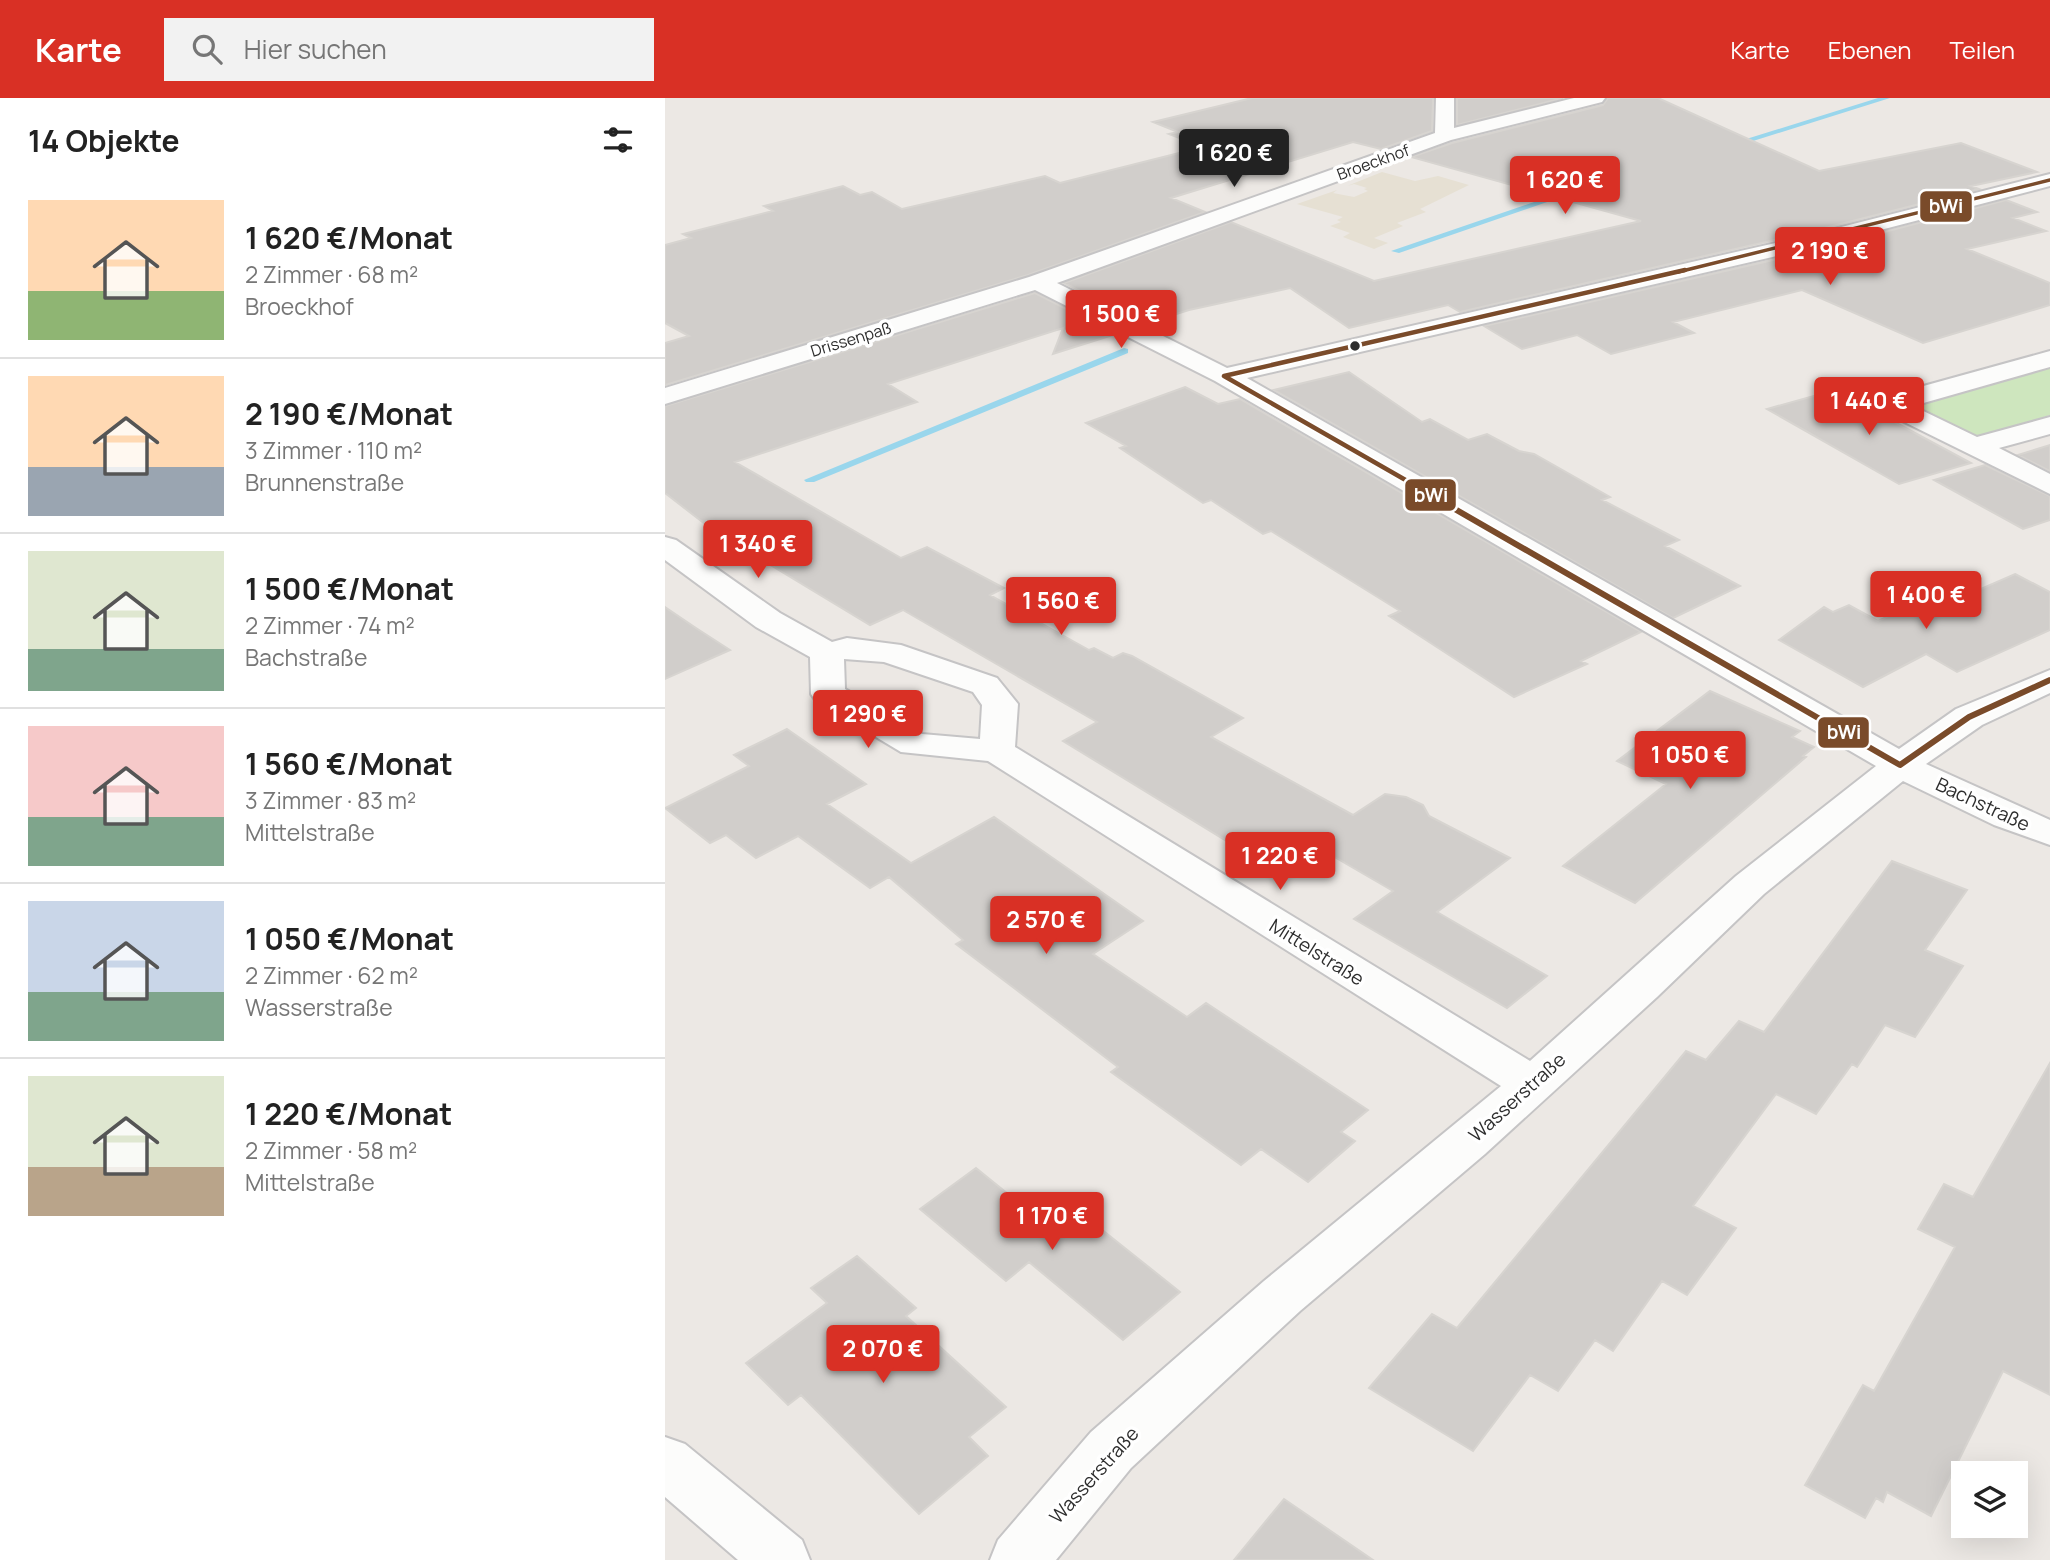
<!DOCTYPE html>
<html lang="de">
<meta charset="utf-8">
<style>
:root{--surface:#fff;--page:#f2f2f2;--text:#222;--muted:#767676;--line:#e0e0e0;--accent:#d93025}
body{margin:0;font-family:Manrope,sans-serif;background:var(--page);color:var(--text);height:100vh;display:flex;flex-direction:column;font-size:26px;white-space:nowrap}
*{box-sizing:border-box;margin:0}
p{font-size:23px;color:var(--muted)}
.icon{flex:none;width:38px;height:38px;fill:none;stroke:currentColor;stroke-width:2;stroke-linecap:round;stroke-linejoin:round}
.map{position:relative;flex:1;overflow:hidden}
.drawer{display:flex;flex-direction:column;background:var(--surface);width:665px}
.drawer>*{flex:none}
.controls{position:absolute;left:1286px;top:1363px;display:grid;gap:14px}
.controls a{display:grid;place-items:center;width:77px;height:77px;border-radius:0px;background:var(--surface);box-shadow:0 7px 28px #0002;font-size:35px}
.price{position:absolute;translate:-50% -60px;padding:0 16px;border-radius:7px;background:var(--accent);color:#fff;font-size:23px;line-height:46px;filter:drop-shadow(0 2px 4px #0008)}
.price::after{content:'';position:absolute;left:50%;top:42px;width:21px;height:16px;margin-left:-10px;background:inherit;clip-path:polygon(0 0,100% 0,50% 100%)}
.price.selected{background:#222;color:#fff}
ul{padding:0;list-style:none}
li{display:flex;align-items:center;gap:21px;height:175px;padding:0 28px}
li+li{border-top:2px solid var(--line)}
li span{display:grid;place-items:center;flex:none;width:196px;height:140px;border-radius:0px;color:#555}
li>.icon{margin-inline-start:auto}
span .icon{width:84px;height:84px;fill:#fffc;stroke-width:1}
li b{font-size:30px}
h2{display:flex;justify-content:space-between;align-items:center;height:84px;padding:0 28px;font-size:30px}
header{display:flex;align-items:center;gap:42px;box-sizing:border-box;height:98px;padding:0 35px;background:var(--accent);color:#fff}
header strong{font-size:33px}
nav{display:flex;gap:38px;margin-inline-start:auto;font-size:24px}
.search{width:490px;height:63px;background:var(--page);display:flex;align-items:center;gap:18px;box-sizing:border-box;padding:0 24px;border-radius:0px;color:var(--muted);font-size:26px}
main{display:flex;flex:1;min-height:0}
.map>svg:first-child{display:block}
.education{fill:#e6e0d3}
.green{fill:#cee6be}
.lines{fill:none;stroke-linecap:round;stroke-linejoin:round}
.stream{fill:#99d6ec;fill-rule:evenodd}
.building{fill:#d1cecb;stroke:#d7d4d0;stroke-width:2}
.street-casing{stroke:#c5c4c5;stroke-width:4}
.street{fill:#fcfcfb;fill-rule:evenodd}
.bus-1-far2-casing{stroke:#fff;stroke-width:6}
.bus-1-far1-casing{stroke:#fff;stroke-width:8}
.bus-1-casing{stroke:#fff;stroke-width:10}
.bus-1-far2{stroke:#7a4b2a;stroke-width:3.5}
.bus-1-far1{stroke:#7a4b2a;stroke-width:4.5}
.bus-1{stroke:#7a4b2a;stroke-width:6}
.bus-dot{fill:#2e2e2e;stroke:#fff;stroke-width:2.5}
.labels{text-anchor:middle;dominant-baseline:central;stroke-width:7;stroke-linejoin:round;paint-order:stroke}
.far-street-label{font-size:16px;fill:#2e2e2e;stroke:#fff}
.street-label{font-size:19px;fill:#2e2e2e;stroke:#fff}
.line-badge{stroke:#fff;stroke-width:2.5}
.badge-label{font-size:19px;text-anchor:middle;font-weight:bold;fill:#fff}
</style>
<header>
<strong>Karte</strong>
<div class="search"><svg class="icon" aria-label="search" viewBox="0 0 24 24"><circle cx="10" cy="10" r="6"/><path d="M15 15l6 6"/></svg>Hier suchen</div>
<nav><a>Karte</a><a>Ebenen</a><a>Teilen</a></nav>
</header>
<main>
<section class="drawer">
<h2>14 Objekte<svg class="icon" aria-label="filters" viewBox="0 0 24 24"><path d="M4 7h16M4 17h16"/><circle cx="9" cy="7" r="2"/><circle cx="15" cy="17" r="2"/></svg></h2>
<ul>
<li><span style="background:linear-gradient(#ffd9b3 65%,#8fb573 0)"><svg class="icon" aria-label="home" viewBox="0 0 24 24"><path d="M3 11l9-7 9 7M6 9v11h12V9"/></svg></span><div><b>1 620 €/Monat</b><p>2 Zimmer · 68 m²</p><p>Broeckhof</p></div></li>
<li><span style="background:linear-gradient(#ffd9b3 65%,#9aa5b1 0)"><svg class="icon" aria-label="home" viewBox="0 0 24 24"><path d="M3 11l9-7 9 7M6 9v11h12V9"/></svg></span><div><b>2 190 €/Monat</b><p>3 Zimmer · 110 m²</p><p>Brunnenstraße</p></div></li>
<li><span style="background:linear-gradient(#dfe7d0 70%,#7fa58c 0)"><svg class="icon" aria-label="home" viewBox="0 0 24 24"><path d="M3 11l9-7 9 7M6 9v11h12V9"/></svg></span><div><b>1 500 €/Monat</b><p>2 Zimmer · 74 m²</p><p>Bachstraße</p></div></li>
<li><span style="background:linear-gradient(#f6c9c9 65%,#7fa58c 0)"><svg class="icon" aria-label="home" viewBox="0 0 24 24"><path d="M3 11l9-7 9 7M6 9v11h12V9"/></svg></span><div><b>1 560 €/Monat</b><p>3 Zimmer · 83 m²</p><p>Mittelstraße</p></div></li>
<li><span style="background:linear-gradient(#c9d6e8 65%,#7fa58c 0)"><svg class="icon" aria-label="home" viewBox="0 0 24 24"><path d="M3 11l9-7 9 7M6 9v11h12V9"/></svg></span><div><b>1 050 €/Monat</b><p>2 Zimmer · 62 m²</p><p>Wasserstraße</p></div></li>
<li><span style="background:linear-gradient(#dfe7d0 65%,#b9a48a 0)"><svg class="icon" aria-label="home" viewBox="0 0 24 24"><path d="M3 11l9-7 9 7M6 9v11h12V9"/></svg></span><div><b>1 220 €/Monat</b><p>2 Zimmer · 58 m²</p><p>Mittelstraße</p></div></li>
</ul>
</section>
<div class="map">
<svg width="1385" height="1462" viewBox="0 0 1385 1462">
<rect width="100%" height="100%" fill="#ece8e4"/>
<path class="education" d="M717,74L750,83L773,78L804,87L755,111L761,114L732,125L738,128L709,140L723,145L709,151L678,139L685,135L665,128L676,124L672,122L678,119L632,106L672,92L668,95L689,99L703,93L699,91L702,90L689,86L682,88Z"/>
<path class="green" d="M1385,268V317L1312,339L1249,308Z"/>
<g class="lines">
<path class="stream" d="M1213,0H1225L1069,49L1062,47Z
M907,91L914,93L734,155L726,153Z
M459,250L463,251V255L149,384H141L139,382Z"/>
</g>
<path class="building" d="M587,0H768L767,33L716,51L688,44L506,100L540,114L363,177L0,287V245L24,238L0,225V147L26,140L18,136L108,113L99,108L178,88L195,97L207,94L237,111L380,78L395,85L538,49L504,36L513,34L488,24Z
M792,0H898L792,27Z
M943,0H993L1154,73L1296,45L1372,74L1306,88L1314,91L1140,135L795,214L783,207L684,230L625,190L524,212L480,226L399,185L566,124L709,183L976,123L746,59L787,45L938,7Z
M1341,102L1372,114L1348,120L1381,133L1302,151L1385,185V207L1258,245L1137,192L1008,224L1029,235L946,256L912,237L857,251L819,228L1143,154Z
M370,195L451,236L388,256L398,230L223,286L252,304L70,364L236,460L262,449L339,490L325,497L424,552L429,550L448,560L458,555L467,558L578,620L546,639L688,717L720,696L741,699L758,707L764,718L845,760L772,814L882,878L842,910L689,821L728,793L647,746L609,772L398,643L432,624L238,512L205,527L49,433L0,395V308Z
M684,274L757,324L765,321L803,342L822,336L854,353L869,356L945,399L937,402L1014,442L1000,448L1075,488L1008,520L609,292Z
M520,289L553,306L575,301L976,534L916,563L922,566L849,599L724,518L735,513L606,433L598,436L546,402L538,405L455,350L461,348L421,325Z
M1170,292L1306,365L1234,386L1102,311Z
M1385,347V373L1353,357Z
M1320,367L1385,398V422L1358,431L1269,382Z
M1350,476L1385,494V532L1292,574L1261,556L1198,589L1114,542L1159,509L1168,514L1184,507L1213,523L1278,493L1293,501Z
M0,509L31,530L65,552L0,581Z
M1045,593L1135,633L1127,639L1149,649L1138,658L1141,659L970,805L898,768L1001,686L952,663Z
M122,631L201,686L162,706L246,765L329,719L478,823L428,856L522,919L541,905L703,1012L676,1034L690,1043L643,1084L596,1051L576,1067L446,974L453,969L291,846L298,842L224,779L205,790L133,738L91,760L61,737L45,745L0,710L84,668L69,657Z
M1227,763L1302,792L1260,852L1298,868L1250,939L1220,927L1192,969L1187,966L1151,1016L1111,996L1028,1108L1071,1130L1022,1197L997,1183L948,1253L930,1242L893,1293L865,1277L808,1353L704,1290L767,1216L792,1230L1021,953L1041,962L1074,923L1099,934Z
M1385,965V1297L1338,1273L1266,1418L1222,1394L1218,1404L1211,1400L1200,1420L1140,1387L1198,1287L1209,1293L1290,1149L1253,1131L1279,1086L1308,1099Z
M311,1070L384,1129L407,1111L421,1119L515,1194L458,1242L364,1164L341,1183L255,1111Z
M192,1158L251,1210L241,1218L341,1309L304,1339L323,1358L254,1416L136,1297L123,1307L81,1265L162,1205L146,1190Z
M619,1401L708,1462H569Z"/>
<g class="lines">
<defs>
<path id="street" d="M771,0H789V30L909,0H940L937,4L786,42L392,185L562,270L1141,138L1385,76V88L1142,151L582,280L1234,651L1291,611L1385,572V595L1317,627L1261,666L1385,722V747L1329,727L1238,683L1099,796L992,899L820,1056L635,1213L466,1370L391,1462H325L333,1442L426,1334L599,1183L836,988L323,663L236,654L151,603L146,596L145,559L91,529L0,462V439L11,442L115,515L167,544L182,540L236,547L332,580L353,606L350,649L865,963L1071,778L1211,668L550,283L370,192L0,306V290L364,179L770,35ZM179,561L219,564L308,594L317,607L315,641L257,636L180,591Z
M1385,253V269L1248,308L1312,339L1385,319V336L1334,350L1385,376V396L1215,312L1211,306L1215,300Z
M0,1339L20,1346L137,1442L145,1462H73L0,1399Z"/>
</defs>
<use href="#street" class="street-casing"/>
<use href="#street" class="street"/>
<defs>
<path id="bus-1-far2" d="M1013,174L1385,82"/>
<path id="bus-1-far1" d="M559,278L758,392
M559,278L1020,172"/>
<path id="bus-1" d="M755,391L1235,667L1304,619L1385,582"/>
</defs>
<use href="#bus-1-far2" class="bus-1-far2-casing"/>
<use href="#bus-1-far1" class="bus-1-far1-casing"/>
<use href="#bus-1" class="bus-1-casing"/>
<use href="#bus-1-far2" class="bus-1-far2"/>
<use href="#bus-1-far1" class="bus-1-far1"/>
<use href="#bus-1" class="bus-1"/>
</g>
<circle class="bus-dot" cx="690" cy="248" r="6"/>
<g class="labels">
<g class="far-street-label">
<text transform="translate(708 64) rotate(-20)">Broeckhof</text>
<text transform="translate(186 241) rotate(-17)">Drissenpaß</text>
</g>
<g class="street-label">
<text transform="translate(1318 706) rotate(25)">Bachstraße</text>
<text transform="translate(652 854) rotate(32)">Mittelstraße</text>
<text transform="translate(852 999) rotate(-42)">Wasserstraße</text>
<text transform="translate(429 1377) rotate(-48)">Wasserstraße</text>
</g>
</g>
<g class="line-badge">
<rect x="1254" y="92" width="54" height="33" rx="7" fill="#7a4b2a"/>
<rect x="739" y="380" width="53" height="34" rx="7" fill="#7a4b2a"/>
<rect x="1152" y="618" width="53" height="33" rx="7" fill="#7a4b2a"/>
</g>
<g class="badge-label">
<text x="1281" y="115">bWi</text>
<text x="766" y="404">bWi</text>
<text x="1179" y="641">bWi</text>
</g>
</svg>
<div class="controls">
<a><svg class="icon" aria-label="layers" viewBox="0 0 24 24"><path d="M12 4l9 5-9 5-9-5zM3 14l9 5 9-5"/></svg></a>
</div>
<b class="price selected" style="left:569px;top:91px">1 620 €</b>
<b class="price" style="left:900px;top:118px">1 620 €</b>
<b class="price" style="left:1165px;top:189px">2 190 €</b>
<b class="price" style="left:456px;top:252px">1 500 €</b>
<b class="price" style="left:1204px;top:339px">1 440 €</b>
<b class="price" style="left:93px;top:482px">1 340 €</b>
<b class="price" style="left:1261px;top:533px">1 400 €</b>
<b class="price" style="left:396px;top:539px">1 560 €</b>
<b class="price" style="left:203px;top:652px">1 290 €</b>
<b class="price" style="left:1025px;top:693px">1 050 €</b>
<b class="price" style="left:615px;top:794px">1 220 €</b>
<b class="price" style="left:381px;top:858px">2 570 €</b>
<b class="price" style="left:387px;top:1154px">1 170 €</b>
<b class="price" style="left:218px;top:1287px">2 070 €</b>
</div>
</main>
